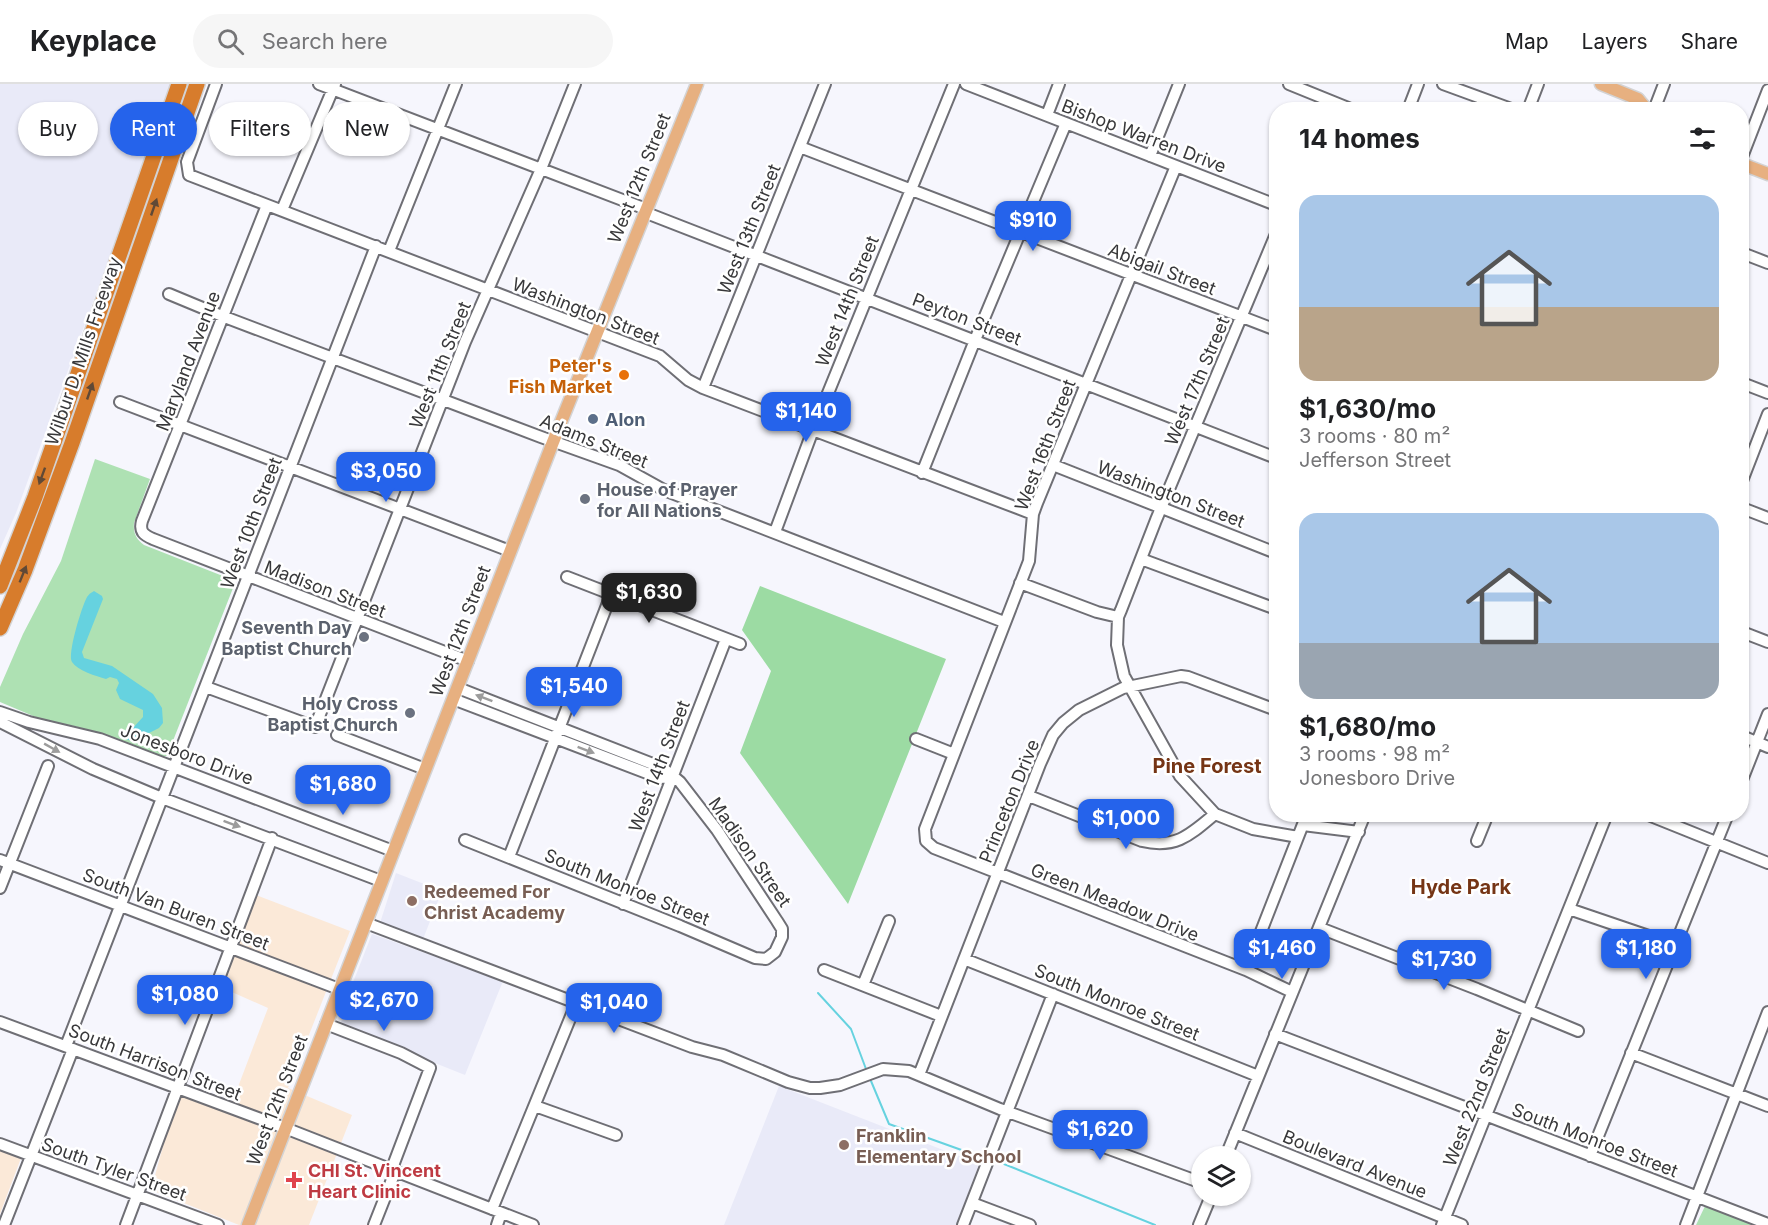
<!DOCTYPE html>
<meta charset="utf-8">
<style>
:root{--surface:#fff;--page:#f6f6f6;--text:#202124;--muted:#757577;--line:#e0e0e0;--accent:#2563eb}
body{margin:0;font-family:Inter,sans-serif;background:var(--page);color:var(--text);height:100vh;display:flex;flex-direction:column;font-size:22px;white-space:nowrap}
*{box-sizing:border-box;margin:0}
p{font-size:20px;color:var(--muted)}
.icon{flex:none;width:33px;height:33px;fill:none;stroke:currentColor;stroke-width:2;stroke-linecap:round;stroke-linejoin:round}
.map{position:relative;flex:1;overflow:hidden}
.sheet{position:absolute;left:1269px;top:18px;width:480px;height:720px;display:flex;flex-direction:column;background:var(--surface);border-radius:24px;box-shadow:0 2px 4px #0004}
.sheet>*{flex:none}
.banner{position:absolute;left:18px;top:18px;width:570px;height:54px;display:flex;gap:12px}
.controls{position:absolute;left:1191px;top:1062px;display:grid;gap:12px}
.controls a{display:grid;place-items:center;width:60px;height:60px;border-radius:50%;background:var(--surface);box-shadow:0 2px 4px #0004;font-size:30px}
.price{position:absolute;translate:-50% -51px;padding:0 14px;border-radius:12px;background:var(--accent);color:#fff;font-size:20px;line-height:39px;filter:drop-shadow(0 2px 3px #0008)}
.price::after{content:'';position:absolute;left:50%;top:36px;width:18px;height:14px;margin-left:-9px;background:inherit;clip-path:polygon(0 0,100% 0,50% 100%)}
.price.active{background:#222;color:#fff}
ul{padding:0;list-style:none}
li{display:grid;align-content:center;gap:12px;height:318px;padding:0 30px}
li span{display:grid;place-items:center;height:186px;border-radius:18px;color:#555}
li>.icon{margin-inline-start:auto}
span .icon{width:108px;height:108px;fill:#fffc;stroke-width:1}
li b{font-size:26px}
h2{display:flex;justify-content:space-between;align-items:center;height:72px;padding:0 30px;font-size:26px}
.tag{padding:0 21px;border-radius:27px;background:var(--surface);box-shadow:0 2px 4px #0004;font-size:21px;line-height:54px}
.tag.active{background:var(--accent);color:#fff}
header{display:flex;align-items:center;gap:36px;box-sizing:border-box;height:84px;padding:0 30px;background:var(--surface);border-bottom:2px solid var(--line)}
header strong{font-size:28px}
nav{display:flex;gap:33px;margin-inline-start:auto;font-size:21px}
.search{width:420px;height:54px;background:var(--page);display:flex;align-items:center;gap:15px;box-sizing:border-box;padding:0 21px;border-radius:33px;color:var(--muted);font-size:22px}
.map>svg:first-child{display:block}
.commercial{fill:#fbe9d8}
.built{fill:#e9eaf8}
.green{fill:#aee1b3}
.forest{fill:#9cdba3}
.water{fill:#66d2df}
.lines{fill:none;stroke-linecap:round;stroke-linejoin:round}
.stream{stroke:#66d2df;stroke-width:2}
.minor-casing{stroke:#6f6f75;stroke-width:14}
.major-casing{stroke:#d3d3d4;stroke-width:15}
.highway-casing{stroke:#d3d3d4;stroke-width:18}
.minor{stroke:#fff;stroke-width:10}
.major{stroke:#e7b080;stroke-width:12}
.highway{stroke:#d77c2c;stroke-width:15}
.oneway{fill:#604936}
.oneway2{fill:#9c9c9c}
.food-dot{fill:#e8710a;stroke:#fff;stroke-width:2}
.service-dot{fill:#5c6f8a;stroke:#fff;stroke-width:2}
.worship-dot{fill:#6b7280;stroke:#fff;stroke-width:2}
.education-dot{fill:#8d6e63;stroke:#fff;stroke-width:2}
.health-dot{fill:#e0444e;stroke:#fff;stroke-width:2}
.labels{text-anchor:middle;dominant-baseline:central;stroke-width:5;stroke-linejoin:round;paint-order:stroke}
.street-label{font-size:18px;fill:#38383a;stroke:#fff}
.food-label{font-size:18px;font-weight:bold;fill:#c56008;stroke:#fff;text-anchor:end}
.service-label{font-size:18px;font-weight:bold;fill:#4e5e75;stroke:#fff;text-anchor:start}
.worship-label{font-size:18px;font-weight:bold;fill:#5b616d;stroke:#fff;text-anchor:end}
.education-label{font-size:18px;font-weight:bold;fill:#785e54;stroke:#fff;text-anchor:start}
.health-label{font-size:18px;font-weight:bold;fill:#be3a42;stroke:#fff;text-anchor:start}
.neighbourhood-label{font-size:20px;font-weight:bold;fill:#753515;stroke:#fff}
</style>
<header>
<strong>Keyplace</strong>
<div class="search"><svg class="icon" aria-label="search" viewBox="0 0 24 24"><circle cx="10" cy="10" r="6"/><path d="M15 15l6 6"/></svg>Search here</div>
<nav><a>Map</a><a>Layers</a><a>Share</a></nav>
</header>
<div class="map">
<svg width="1768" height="1141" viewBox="0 0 1768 1141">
<rect width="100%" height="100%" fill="#f6f6fd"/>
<path class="commercial" d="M251,809L350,847L288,1004L352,1031L309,1141H239L151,1106L179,1004L230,1024L268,924L216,901Z
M0,1066L21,1074L0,1130Z"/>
<path class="built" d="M0,0H170L105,185L16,429L0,465Z
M396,789L442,807L423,855L380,839Z
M372,850L503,897L465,991L340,941L342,936L339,934Z
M779,1002L979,1080L956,1141H724Z"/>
<path class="green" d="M95,375L150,395L134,439C133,449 136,455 144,461L233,496L235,499L167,672H160L78,643L38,634L0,618V603L23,550L61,477Z
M1706,1120L1758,1141H1696Z"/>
<path class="forest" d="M760,502L946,575L848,820L740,669L771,587L742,546Z"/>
<path class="water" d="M94,507L102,512L103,515L82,568L84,574L112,582L153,610L162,624L163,639L159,644L147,650L140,660L126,655L130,647L143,633V626L120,615L116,606L119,599L117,595L110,593L106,595C96,592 78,587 72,578C67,570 82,522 87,513C90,509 91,509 94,507Z"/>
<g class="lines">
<path class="stream" d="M818,909L851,945L866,985
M871,997L889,1040L981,1073
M994,1076L1155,1141"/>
<defs>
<path id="minor" d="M216,0L187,78L189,91L660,272L688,296L703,304L1033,430
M319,0L646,125
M966,0L1276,121
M1289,0L1353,26
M1443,0L1514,26
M1408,26L1418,0
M1528,26L1538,0
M1654,26L1664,0
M1047,31L1059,0
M800,63L1276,246
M1150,72L1179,0
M1742,73L1768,6
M1176,82L1037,419L1033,430L1029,477L925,745L926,757L934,764L1246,886L1292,908
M267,121L142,437C139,448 144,451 153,455L468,577
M282,126L335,0
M644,128L1276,374
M1276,150L1156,436L1121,526L1118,533L1117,561L1124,592L1180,692L1215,730L1253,745L1298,753
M389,167L456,0
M1742,169L1768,179
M169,210L222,232L541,353L619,381L664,406L1004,538
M1742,299L1768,309
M703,304L825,0
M120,318L510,467
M1053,381L1276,469
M922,389L975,256L1066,39
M1742,397L1768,330
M1742,424L1768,434
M775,448L813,346L954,0
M1141,475L1276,525
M567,493L740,560
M1020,499L1097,528L1118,533
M1742,548L1768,558
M206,603L315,643L465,258L541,85L575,0
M458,604L663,684L680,698L717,746L777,837L782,845V853L775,868L766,875L755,874L680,842L465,756
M453,615L660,694L672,693
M0,628L29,638L100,655L393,767
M0,638L93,685L162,714L381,797
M337,651L425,685
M1742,652L1768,663
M916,655L954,670
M1742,696L1768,630
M1029,712L1142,757C1176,765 1190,751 1215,730
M1646,730L1768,779
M1303,741L1359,748
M1477,757L1488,730
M509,773L611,511
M0,776L339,905
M0,804L48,682
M623,820L726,555
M1569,825L1675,861
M366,839L692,963L723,971L788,998L810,1004H820L840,1001L883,985L909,987L1000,1025L1202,1099
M1320,844L1477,905L1578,947
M964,875L1258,992
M824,886L941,932
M1246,886L1307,730
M863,901L889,837
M0,938L285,1044L533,1141
M326,940L401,969L430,984L394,1079L393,1093L374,1141
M1275,950L1768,1140
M66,962L376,162
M1631,969L1768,1022
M919,991L1040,680L1053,651L1063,639L1079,626L1123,604L1181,592L1188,593L1276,626
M535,1022L616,1051
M1235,1049L1462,1141
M0,1060L218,1141
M1226,1072L1365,730
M1590,1072L1728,730
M972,1119L1030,1141
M492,1125L576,920
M4,1141L73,965
M126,1141L272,754
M497,1141L501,1129
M963,1141L1053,910
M1199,1141L1211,1112
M1442,1141L1607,730
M1686,1141L1768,928"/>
<path id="major" d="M1601,0L1638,15L1647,26
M1742,80L1768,90
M248,1141L553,358L697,0"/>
<path id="highway" d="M0,502L35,413L179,0
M0,544L25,486L72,359L197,0"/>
</defs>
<use href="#minor" class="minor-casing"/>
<use href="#major" class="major-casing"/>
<use href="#highway" class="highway-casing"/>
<use href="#minor" class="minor"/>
<use href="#major" class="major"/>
<use href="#highway" class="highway"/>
</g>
<defs><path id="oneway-solid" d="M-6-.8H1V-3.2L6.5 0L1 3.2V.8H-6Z" transform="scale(1.5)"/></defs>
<g class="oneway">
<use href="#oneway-solid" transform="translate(154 123) rotate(-71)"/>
<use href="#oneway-solid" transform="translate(90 307) rotate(-71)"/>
<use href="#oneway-solid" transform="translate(42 392) rotate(110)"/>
<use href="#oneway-solid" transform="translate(23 490) rotate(-68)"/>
</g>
<g class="oneway2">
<use href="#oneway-solid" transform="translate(484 614) rotate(-159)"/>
<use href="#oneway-solid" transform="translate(52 664) rotate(29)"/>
<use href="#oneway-solid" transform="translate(586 666) rotate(21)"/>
<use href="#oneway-solid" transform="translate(232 740) rotate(20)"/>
</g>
<circle class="food-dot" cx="624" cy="291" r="6"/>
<circle class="service-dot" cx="593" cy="335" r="6"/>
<g class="worship-dot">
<circle cx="585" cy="415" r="6"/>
<circle cx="364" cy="553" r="6"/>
<circle cx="410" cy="629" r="6"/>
</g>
<g class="education-dot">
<circle cx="412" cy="817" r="6"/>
<circle cx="844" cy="1061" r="6"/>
</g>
<path class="health-dot" d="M291 1087h6v6h6v6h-6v6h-6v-6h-6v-6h6z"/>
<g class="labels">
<g class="street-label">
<text transform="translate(1144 52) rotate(21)">Bishop Warren Drive</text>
<text transform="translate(639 94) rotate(-68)">West 12th Street</text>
<text transform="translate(749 145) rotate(-68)">West 13th Street</text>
<text transform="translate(1162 185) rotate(21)">Abigail Street</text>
<text transform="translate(847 217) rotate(-68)">West 14th Street</text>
<text transform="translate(586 227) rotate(21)">Washington Street</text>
<text transform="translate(967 235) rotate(21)">Peyton Street</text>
<text transform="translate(83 267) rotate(-71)">Wilbur D. Mills Freeway</text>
<text transform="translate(188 277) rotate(-69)">Maryland Avenue</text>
<text transform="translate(440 281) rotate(-68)">West 11th Street</text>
<text transform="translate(1197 297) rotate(-67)">West 17th Street</text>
<text transform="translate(594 357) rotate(22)">Adams Street</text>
<text transform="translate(1045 361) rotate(-69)">West 16th Street</text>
<text transform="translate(1171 410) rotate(21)">Washington Street</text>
<text transform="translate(251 439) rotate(-69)">West 10th Street</text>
<text transform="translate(325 505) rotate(21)">Madison Street</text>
<text transform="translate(460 547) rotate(-69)">West 12th Street</text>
<text transform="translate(187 670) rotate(21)">Jonesboro Drive</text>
<text transform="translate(659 682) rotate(-69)">West 14th Street</text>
<text transform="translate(1009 717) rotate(-68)">Princeton Drive</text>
<text transform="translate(750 768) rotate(55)">Madison Street</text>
<text transform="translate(627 803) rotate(22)">South Monroe Street</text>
<text transform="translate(1115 818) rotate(22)">Green Meadow Drive</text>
<text transform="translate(176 825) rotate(21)">South Van Buren Street</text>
<text transform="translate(1117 918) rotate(22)">South Monroe Street</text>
<text transform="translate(155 978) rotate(21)">South Harrison Street</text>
<text transform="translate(1476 1013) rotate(-68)">West 22nd Street</text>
<text transform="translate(277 1016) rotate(-69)">West 12th Street</text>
<text transform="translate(1595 1056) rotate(21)">South Monroe Street</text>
<text transform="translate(1355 1080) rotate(22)">Boulevard Avenue</text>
<text transform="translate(114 1085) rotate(20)">South Tyler Street</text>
</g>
<g class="food-label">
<text x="612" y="281">Peter's<tspan x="612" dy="21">Fish Market</tspan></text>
</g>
<g class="service-label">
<text x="605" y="335">Alon</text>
</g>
<g class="worship-label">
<text x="597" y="405" text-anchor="start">House of Prayer<tspan x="597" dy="21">for All Nations</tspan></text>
<text x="352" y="543">Seventh Day<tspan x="352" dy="21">Baptist Church</tspan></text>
<text x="398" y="619">Holy Cross<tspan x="398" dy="21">Baptist Church</tspan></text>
</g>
<g class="education-label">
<text x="424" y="807">Redeemed For<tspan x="424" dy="21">Christ Academy</tspan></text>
<text x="856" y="1051">Franklin<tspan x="856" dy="21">Elementary School</tspan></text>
</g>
<g class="health-label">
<text x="308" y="1086">CHI St. Vincent<tspan x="308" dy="21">Heart Clinic</tspan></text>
</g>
<g class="neighbourhood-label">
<text x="1207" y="682">Pine Forest</text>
<text x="1461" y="803">Hyde Park</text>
</g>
</g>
</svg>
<div class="controls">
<a><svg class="icon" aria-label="layers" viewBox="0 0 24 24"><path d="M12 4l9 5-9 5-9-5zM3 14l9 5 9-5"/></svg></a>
</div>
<b class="price" style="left:1033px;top:168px">$910</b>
<b class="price" style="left:806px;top:359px">$1,140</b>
<b class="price" style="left:386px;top:419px">$3,050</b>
<b class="price active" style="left:649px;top:540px">$1,630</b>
<b class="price" style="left:574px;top:634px">$1,540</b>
<b class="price" style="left:343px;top:732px">$1,680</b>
<b class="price" style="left:1126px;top:766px">$1,000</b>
<b class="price" style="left:1282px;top:896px">$1,460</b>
<b class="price" style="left:1646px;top:896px">$1,180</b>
<b class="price" style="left:1444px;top:907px">$1,730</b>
<b class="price" style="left:185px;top:942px">$1,080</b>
<b class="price" style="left:384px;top:948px">$2,670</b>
<b class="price" style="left:614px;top:950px">$1,040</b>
<b class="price" style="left:1100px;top:1077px">$1,620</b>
<div class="banner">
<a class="tag">Buy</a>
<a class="tag active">Rent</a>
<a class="tag">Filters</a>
<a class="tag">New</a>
</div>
<section class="sheet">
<h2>14 homes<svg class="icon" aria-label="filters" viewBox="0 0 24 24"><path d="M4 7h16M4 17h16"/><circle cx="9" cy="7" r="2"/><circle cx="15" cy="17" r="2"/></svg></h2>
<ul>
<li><span style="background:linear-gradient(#a9c7e8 60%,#b9a48a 0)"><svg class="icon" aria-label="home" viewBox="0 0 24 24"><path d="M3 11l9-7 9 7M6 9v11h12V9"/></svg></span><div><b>$1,630/mo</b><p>3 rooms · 80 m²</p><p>Jefferson Street</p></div></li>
<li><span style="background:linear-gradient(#a9c7e8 70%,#9aa5b1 0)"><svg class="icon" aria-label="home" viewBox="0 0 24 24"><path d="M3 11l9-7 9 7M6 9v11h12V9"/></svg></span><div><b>$1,680/mo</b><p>3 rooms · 98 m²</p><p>Jonesboro Drive</p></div></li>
</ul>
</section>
</div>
